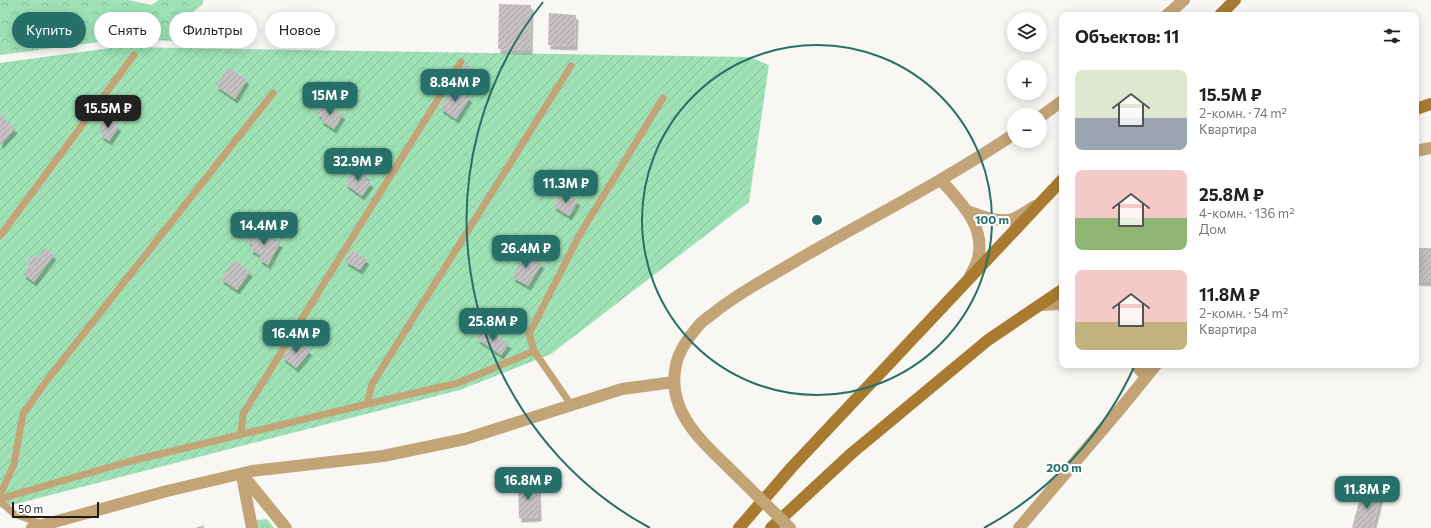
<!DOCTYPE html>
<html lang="ru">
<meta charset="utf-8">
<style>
:root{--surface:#fff;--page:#f2f2f2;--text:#222;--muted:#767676;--accent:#277069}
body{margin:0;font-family:Commissioner,sans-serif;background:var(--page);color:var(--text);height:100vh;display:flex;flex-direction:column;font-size:15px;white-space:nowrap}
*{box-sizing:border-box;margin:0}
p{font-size:13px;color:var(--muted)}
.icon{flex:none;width:22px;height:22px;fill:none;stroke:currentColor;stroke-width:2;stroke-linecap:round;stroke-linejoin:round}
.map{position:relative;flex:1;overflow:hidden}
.side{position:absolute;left:1059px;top:12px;width:360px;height:356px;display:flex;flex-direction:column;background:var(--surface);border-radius:8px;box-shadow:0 2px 10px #0003}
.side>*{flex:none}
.hud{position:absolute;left:12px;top:12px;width:380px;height:36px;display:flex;gap:8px}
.buttons{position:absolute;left:1007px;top:12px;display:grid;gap:8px}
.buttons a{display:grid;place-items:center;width:40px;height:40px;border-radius:50%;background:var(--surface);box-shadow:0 2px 10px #0003;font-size:20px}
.scale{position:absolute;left:12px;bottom:10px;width:87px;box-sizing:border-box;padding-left:4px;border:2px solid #1c1b19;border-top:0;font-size:11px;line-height:14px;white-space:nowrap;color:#1c1b19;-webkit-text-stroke:3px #fff;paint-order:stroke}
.price{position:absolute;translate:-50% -34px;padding:0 9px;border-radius:8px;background:var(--accent);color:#fff;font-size:13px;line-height:26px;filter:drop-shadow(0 1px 2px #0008)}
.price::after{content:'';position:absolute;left:50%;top:24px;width:12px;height:9px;margin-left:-6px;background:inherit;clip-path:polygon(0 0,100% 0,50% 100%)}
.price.active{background:#222;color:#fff}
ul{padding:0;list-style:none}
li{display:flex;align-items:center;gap:12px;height:100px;padding:0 16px}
li span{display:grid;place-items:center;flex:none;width:112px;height:80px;border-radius:8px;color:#555}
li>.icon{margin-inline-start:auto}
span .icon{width:48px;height:48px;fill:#fffc;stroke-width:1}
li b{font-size:17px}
h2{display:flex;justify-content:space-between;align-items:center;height:48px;padding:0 16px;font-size:17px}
.pill{padding:0 14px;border-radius:18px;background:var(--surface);box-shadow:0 2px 10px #0003;font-size:14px;line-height:36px}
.pill.active{background:var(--accent);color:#fff}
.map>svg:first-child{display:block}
.forest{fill:url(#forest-crowns)}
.garden{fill:url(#garden-furrows)}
.building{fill:url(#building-hatch);filter:url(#shadow)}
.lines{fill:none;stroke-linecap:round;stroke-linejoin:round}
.service{stroke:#c3a477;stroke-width:7}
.minor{stroke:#c3a477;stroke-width:12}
.tertiary{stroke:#c3a477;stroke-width:12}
.secondary{stroke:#a87b30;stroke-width:12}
.tertiary-bridge{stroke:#c3a477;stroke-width:12}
.ring{fill:none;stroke:#277069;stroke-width:2}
.centre{fill:#277069;stroke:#fff;stroke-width:2}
.ring-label{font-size:12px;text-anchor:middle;font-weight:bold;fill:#277069;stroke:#fff;stroke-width:4;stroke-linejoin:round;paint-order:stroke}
</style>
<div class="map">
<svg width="1431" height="528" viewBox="0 0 1431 528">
<defs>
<pattern id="forest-crowns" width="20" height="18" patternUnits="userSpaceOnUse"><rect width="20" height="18" fill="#9de1b5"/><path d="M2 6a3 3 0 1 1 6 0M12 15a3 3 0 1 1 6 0" fill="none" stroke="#87c09b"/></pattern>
<pattern id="garden-furrows" width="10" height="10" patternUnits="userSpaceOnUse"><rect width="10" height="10" fill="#9de1b5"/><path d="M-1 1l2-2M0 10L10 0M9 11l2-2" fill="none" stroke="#87c09b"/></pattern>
<pattern id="building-hatch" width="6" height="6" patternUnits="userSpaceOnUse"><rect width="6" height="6" fill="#c5c1c3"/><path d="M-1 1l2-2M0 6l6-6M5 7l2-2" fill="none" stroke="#a9a5a7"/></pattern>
<filter id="shadow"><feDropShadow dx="2.5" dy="4.5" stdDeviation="0" flood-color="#0004"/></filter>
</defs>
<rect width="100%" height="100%" fill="#f9f7f3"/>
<path class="forest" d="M0,0H128L151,5L159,0H203V4L183,20L227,43L123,39L0,55Z
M267,519L274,528H258L256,520Z"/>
<path class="garden" d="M118,47L749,57L769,65L749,202L551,354L460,390L0,508V63Z"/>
<path class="building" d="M499,4L531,5L530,50L498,49Z
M549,13L576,15L575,46L548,45Z
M467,64L479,74L465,92L453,82Z
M228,67L247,80L235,99L216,86Z
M454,88L470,98L456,119L440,108Z
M324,103L343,115L334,129L320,120L323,118L317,114Z
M0,114L15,129L0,145Z
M107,118L119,127L109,141L100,135L103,131L99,128Z
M356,168L367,176L365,179L371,183L362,196L345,184Z
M562,191L578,201L569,216L553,206Z
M262,229L274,236L272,239L280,243L268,265L259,259L261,256L250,249L253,245L247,241L251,234L257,238Z
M44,248L54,255L34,282L23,274L30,265L26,263L32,255L37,258Z
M1416,248H1431V282L1416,281Z
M352,250L367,260L360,270L345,261Z
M521,251L542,264L528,286L512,277L520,263L515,260Z
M234,260L250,272L237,290L221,279Z
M484,328L509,344L501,355L477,339Z
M296,340L310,351L296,368L282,357Z
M518,484H538L539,517L519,518Z
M1362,490L1381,495L1373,528H1352Z
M204,525V528H195Z"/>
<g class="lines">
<path class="service" d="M0,236L134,55
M367,404L372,384L571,66
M572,406L534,351L529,334L580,234L663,98
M241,434L243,414L461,62
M0,495L14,464L23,414L47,380L273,93
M0,499L127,462L367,404L458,383L534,351
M0,501L14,514L42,524"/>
<path class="minor" d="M242,474L286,528
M242,476L252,528
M32,528L167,491L252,471L383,456L465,439L622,389L674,382"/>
<path class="tertiary" d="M1167,15L1184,0
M1040,117L1062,101
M1416,151L1431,148
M941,180C960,202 986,226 978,258C977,264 973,270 970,276
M967,211C982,216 997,223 1013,219C1020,216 1028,210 1035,206
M1041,305L1062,304
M1136,365L1146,377
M728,467C699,439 666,409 676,365C679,350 691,334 701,323C705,319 710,316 715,312C736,295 760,282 784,268C860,223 940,184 1014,134
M1019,528L1121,408L1156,365"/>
<path class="secondary" d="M1220,15L1235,0
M1416,109L1431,104
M739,528L792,467L1062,180
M771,528L852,453L988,340L1062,290"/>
<path class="tertiary-bridge" d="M728,467L790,528"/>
</g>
<g class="ring">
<circle cx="817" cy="220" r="175"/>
<path d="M1135 365A350 350 0 0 1 984 528M650 528A350 350 0 0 1 543 2"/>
</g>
<circle cx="817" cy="220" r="6" class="centre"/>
<g class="ring-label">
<text x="992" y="224">100 m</text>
<text x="1064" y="472">200 m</text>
</g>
</svg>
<div class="buttons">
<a><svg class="icon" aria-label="layers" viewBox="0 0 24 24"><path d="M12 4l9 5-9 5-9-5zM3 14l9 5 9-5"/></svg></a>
<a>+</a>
<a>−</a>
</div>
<div class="scale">50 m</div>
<b class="price" style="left:455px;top:103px">8.84M ₽</b>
<b class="price" style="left:330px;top:116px">15M ₽</b>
<b class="price active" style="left:108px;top:129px">15.5M ₽</b>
<b class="price" style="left:358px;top:182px">32.9M ₽</b>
<b class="price" style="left:566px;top:204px">11.3M ₽</b>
<b class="price" style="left:264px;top:246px">14.4M ₽</b>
<b class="price" style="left:526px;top:269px">26.4M ₽</b>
<b class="price" style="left:493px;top:342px">25.8M ₽</b>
<b class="price" style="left:296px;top:354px">16.4M ₽</b>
<b class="price" style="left:528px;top:501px">16.8M ₽</b>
<b class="price" style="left:1367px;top:510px">11.8M ₽</b>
<div class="hud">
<a class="pill active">Купить</a>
<a class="pill">Снять</a>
<a class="pill">Фильтры</a>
<a class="pill">Новое</a>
</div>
<section class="side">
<h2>Объектов: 11<svg class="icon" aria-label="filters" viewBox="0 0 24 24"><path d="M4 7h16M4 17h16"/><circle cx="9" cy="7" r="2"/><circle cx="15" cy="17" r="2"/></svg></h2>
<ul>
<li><span style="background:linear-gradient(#dfe7d0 60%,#9aa5b1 0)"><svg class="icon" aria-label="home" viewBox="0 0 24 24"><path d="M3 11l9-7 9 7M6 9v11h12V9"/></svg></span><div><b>15.5M ₽</b><p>2-комн. · 74 m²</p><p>Квартира</p></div></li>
<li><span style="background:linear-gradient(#f6c9c9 60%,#8fb573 0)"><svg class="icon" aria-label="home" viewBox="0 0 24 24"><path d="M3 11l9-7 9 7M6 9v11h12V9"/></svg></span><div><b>25.8M ₽</b><p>4-комн. · 136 m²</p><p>Дом</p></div></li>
<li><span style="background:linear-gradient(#f6c9c9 65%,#c2b280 0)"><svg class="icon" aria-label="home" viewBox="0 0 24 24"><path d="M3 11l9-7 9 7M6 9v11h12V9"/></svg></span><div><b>11.8M ₽</b><p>2-комн. · 54 m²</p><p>Квартира</p></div></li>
</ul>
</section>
</div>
